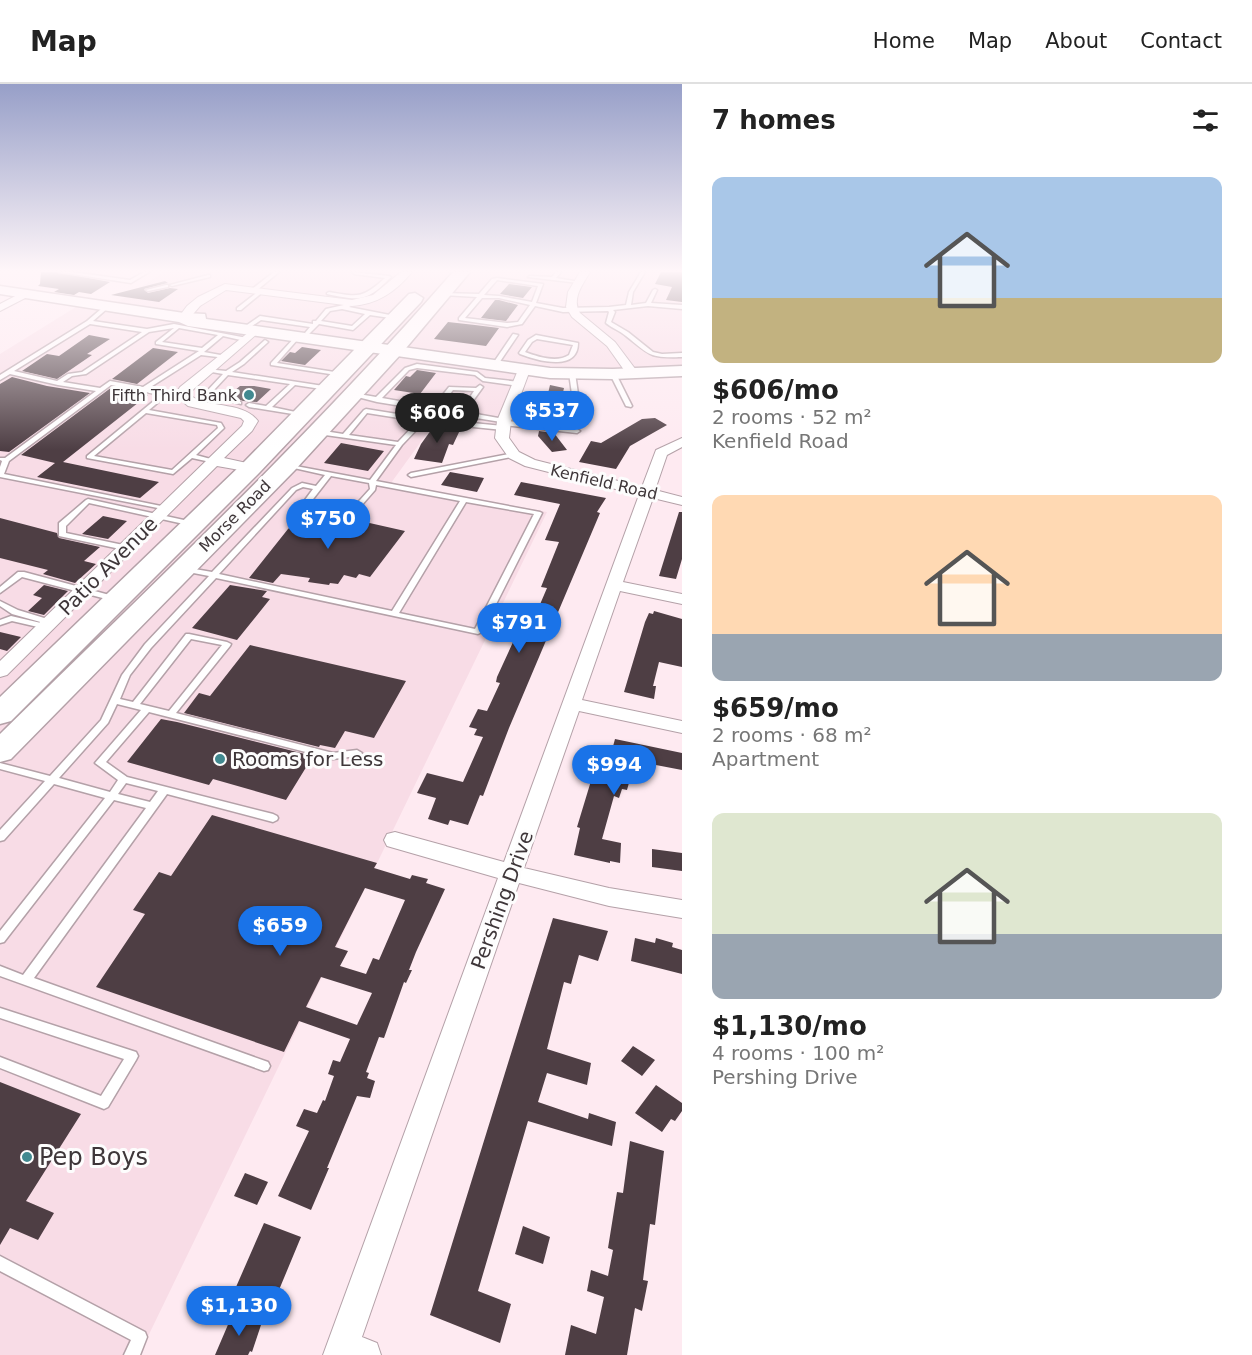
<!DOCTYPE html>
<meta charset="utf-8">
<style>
:root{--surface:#fff;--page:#f2f2f2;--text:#222;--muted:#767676;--line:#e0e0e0;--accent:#1a73e8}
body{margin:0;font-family:"DejaVu Sans",sans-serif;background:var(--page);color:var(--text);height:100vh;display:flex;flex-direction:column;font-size:22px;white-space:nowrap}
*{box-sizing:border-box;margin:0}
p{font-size:20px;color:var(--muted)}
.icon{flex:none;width:33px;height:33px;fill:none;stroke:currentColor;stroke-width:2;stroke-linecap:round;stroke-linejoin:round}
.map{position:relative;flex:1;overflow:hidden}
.side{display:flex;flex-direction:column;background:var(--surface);width:570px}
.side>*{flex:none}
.price{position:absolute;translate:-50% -51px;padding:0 14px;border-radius:21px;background:var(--accent);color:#fff;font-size:20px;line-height:39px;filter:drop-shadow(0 2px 3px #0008)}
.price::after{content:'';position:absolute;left:50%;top:36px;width:18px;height:14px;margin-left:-9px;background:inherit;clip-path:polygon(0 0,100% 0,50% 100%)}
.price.active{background:#222;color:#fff}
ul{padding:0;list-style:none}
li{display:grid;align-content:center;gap:12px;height:318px;padding:0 30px}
li span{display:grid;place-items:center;height:186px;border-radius:12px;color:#555}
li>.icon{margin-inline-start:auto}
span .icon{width:108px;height:108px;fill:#fffc;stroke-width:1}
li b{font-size:26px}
h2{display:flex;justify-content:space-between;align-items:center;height:72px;padding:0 30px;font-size:26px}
header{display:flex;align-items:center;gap:36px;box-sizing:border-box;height:84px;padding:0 30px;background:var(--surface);border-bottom:2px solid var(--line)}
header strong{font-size:28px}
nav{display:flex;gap:33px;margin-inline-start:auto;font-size:21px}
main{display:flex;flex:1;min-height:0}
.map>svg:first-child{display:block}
.built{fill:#f8dce6}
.building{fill:#4e3e44;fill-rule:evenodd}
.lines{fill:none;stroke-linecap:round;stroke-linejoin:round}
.service-casing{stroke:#b4a1a8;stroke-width:3}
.minor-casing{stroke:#b4a1a8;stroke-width:2}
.secondary-casing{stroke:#b4a1a8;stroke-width:3}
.primary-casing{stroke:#b4a1a8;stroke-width:3}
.service{fill:#fff;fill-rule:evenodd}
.minor{fill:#fff;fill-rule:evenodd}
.secondary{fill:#fff;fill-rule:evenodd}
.primary{fill:#fff;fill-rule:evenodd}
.poi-dot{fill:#418990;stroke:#fdfdfd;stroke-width:2}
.labels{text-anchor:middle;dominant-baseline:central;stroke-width:6;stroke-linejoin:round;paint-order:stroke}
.far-poi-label{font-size:16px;fill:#3e3639;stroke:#fdfdfd;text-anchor:end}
.far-street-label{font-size:16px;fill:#3e3639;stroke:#fdfdfd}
.street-label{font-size:20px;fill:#3e3639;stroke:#fdfdfd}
.poi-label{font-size:20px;fill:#3e3639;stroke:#fdfdfd;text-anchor:start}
.near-poi-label{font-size:24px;fill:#3e3639;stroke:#fdfdfd;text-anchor:start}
</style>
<header>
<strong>Map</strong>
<nav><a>Home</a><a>Map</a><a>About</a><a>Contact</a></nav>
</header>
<main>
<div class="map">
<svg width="682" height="1271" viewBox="0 0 682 1271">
<rect width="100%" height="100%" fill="#feeaf1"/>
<path class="built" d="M164,188H682V286H521L500,341L441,330L391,399L547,428L139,1271H0V270L84,218L111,222Z"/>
<path class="building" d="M41,188H57L110,198L91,210L79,208L74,211L54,208L59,205L38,202L40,200Z
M661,188H682V218L666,216L672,203L655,200Z
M165,197L168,199L144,205L148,209L170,204L178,205L159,218L111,211Z
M509,200L532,203L523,214L500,210Z
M495,216H499L518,221L506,237L481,234Z
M448,238L475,241L499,244L486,262L434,255Z
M89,251L110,255L87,270L92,271L57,295L22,287L47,270L59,272Z
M302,263L321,266L305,281L281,277L290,268L295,269Z
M153,264L178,268L137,300L112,295Z
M417,286L436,289L420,310L394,306L406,292L410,293Z
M12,293L47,302L90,309L9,368L0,367V300Z
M550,301L564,304L556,340L541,339Z
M240,302H254L271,305L257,318L243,317L228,312Z
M112,303L148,311L63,378L159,398L140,414L37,393L55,379L21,371Z
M655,334L667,341L630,362L616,385L579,378L591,357L601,359L642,335Z
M434,342L460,346L453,361L449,360L442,379L414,375L421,360Z
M539,347L554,349L567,366L552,368L538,352Z
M341,359L384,367L368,387L324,379Z
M450,388L484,394L477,408L441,401Z
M521,398L606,414L597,428L600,429L509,644L483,712L480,711L468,741L450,736L448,741L428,735L436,714L417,709L427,689L463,698L483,653L474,651L477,645L469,643L478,625L487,627L500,599L496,598L497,593L526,530L535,532L547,504L541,503L559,458L545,456L560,420L514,411Z
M306,428L341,435L343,433L405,447L370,493L359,490L356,494L344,491L338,500L330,499L329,501L308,498L310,494L281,490L273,499L249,494L288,445Z
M679,428H682V475L676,495L659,492Z
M103,432L127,437L108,455L82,450Z
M0,434L57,449L59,454L100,463L84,477L96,480L75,499L43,490L48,486L0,474Z
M44,501L68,507L44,531L28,527L42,514L33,511Z
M230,501L267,507L262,513L270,515L237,556L192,544Z
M654,527L682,535V583L659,578L653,602H656L654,615L624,608L645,538L649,529L653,530Z
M0,548L21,553L7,567L0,565Z
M250,561L406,597L374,654L345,647L335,664L320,661L319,663L184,629L199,609L210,612Z
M161,635L177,638L313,672L286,716L213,695L209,701L127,678Z
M615,655L682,669V686L635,677L627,706L622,705L619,714L614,712L602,755L621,759L620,779L610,777V779L574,771L580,744L577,743L594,687L598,678L608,681Z
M212,731L377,779L374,784L410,795L412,791L428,795L426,799L445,805L416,868L409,886H412L406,899L404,898L384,954L379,953L366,988L369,989L367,994L375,997L370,1014L357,1012L327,1084H329L311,1126L278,1112L309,1047L296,1042L304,1025L317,1029L323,1016L325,1017L334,992L328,990L333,976L340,978L350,955L299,937L284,968L96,903L145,830L133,826L159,788L171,792ZM365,804L405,816L379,876L373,874L366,890L340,882L348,867L335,863ZM321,893L372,909L357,941L306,923Z
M652,765L682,769V787L652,783Z
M553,834L608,847L598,877L579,871L571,900L564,898L547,965L591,979L587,1001L547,989L538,1018L588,1035L589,1029L616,1038L612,1062L528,1037L478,1207L511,1220L500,1259L430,1231Z
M635,854L655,859L656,854L673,859L672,863L682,866V890L631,877Z
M633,962L655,976L642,992L621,977Z
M0,998L81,1030L26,1117L54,1129L38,1156L10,1144L0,1161Z
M656,1001L682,1019V1027L675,1037L671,1035L662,1048L635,1029Z
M630,1057L664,1067L655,1141L650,1140L643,1196L648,1197L642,1227L635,1224L627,1271H565L571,1241L596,1250L604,1213L587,1207L591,1186L608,1192L613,1166L608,1164L617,1108L623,1109Z
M245,1089L268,1098L257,1121L234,1112Z
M264,1139L301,1153L274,1218L236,1203Z
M523,1142L550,1153L543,1180L515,1170Z
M233,1229L261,1241L252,1268L250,1267L248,1271H215Z"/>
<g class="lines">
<defs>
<path id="service" d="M59,188H72L130,196L144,188H149L131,199Z
M274,188H279L256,207H252V205Z
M352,188L389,192L391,193C367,218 360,217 327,210V209L329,208C358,213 362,215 385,194L354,190Z
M556,188H561L556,194L580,198L578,199L528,193L530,192L552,193Z
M641,188H645L633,208L631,221L646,219L653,206L655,205L657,206L651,219L682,221V225L648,222L613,226L615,228L611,238L628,248L653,268L662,270L682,269V273C649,274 651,272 626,252C620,247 612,244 606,239L609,228L608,227L563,228L535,222L522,240L507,243L459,236V234L477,213L443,211L441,210L443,209L479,210L492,195L497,194L543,200L536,219L563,224L609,223L626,221L629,208ZM497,196L538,202L532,218L499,212L484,211ZM482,214H499L530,221L518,238L507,239L465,234Z
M208,191H210V193L172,202L170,201Z
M166,201H168V203L148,207L146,206Z
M260,206L264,207L241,226H237V224Z
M107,220L109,221V223L93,237L147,245L174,240L247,254V256L245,257L223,252L204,268L226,272V274L201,271L149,304L168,310L149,326L221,339L224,344L223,345L196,371L218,377L215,379L192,374L173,390L87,374V372L161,311L111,301L9,377L4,390L166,423L169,425L168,426L0,393V383L2,377L0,376V374H5L96,307L58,301L10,290L0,296V291L87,237ZM90,240L142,248L82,288L68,290L57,297L14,287ZM174,244L156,258V260L199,267L143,303L110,297L100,304L63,298L72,292L86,290L149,248ZM179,244L218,251L202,264L162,258ZM146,329L217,341L218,344L172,386L94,372Z
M348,220L351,222L349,223L400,233L397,235L370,231L353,246L319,240L308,251L305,249L310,243L261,236L252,242L247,241L260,232L313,240V237H316L326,225ZM342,225L365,230L352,242L321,237L330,227Z
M513,250L518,251L497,282H493L492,281Z
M536,251L578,259C578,288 538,277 520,270L519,269L528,256ZM537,255L573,261L569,271C557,279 538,273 525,268L532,258Z
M296,252L299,254L298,255L277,279L341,289L343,290V292L271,281V279Z
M265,256L268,258L267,259L244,280L232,288L330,303V305L328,306L295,301L272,323L305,330V332L249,323L246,321L249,319L266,322L290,300L228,291L213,307L214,311L241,318V320L209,312L207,307L223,290L206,287V285L226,287L240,278Z
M417,280L477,288L485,294L520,298L523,300L520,302L483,297L475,291L417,284L409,286L382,314L433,323L449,303L476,304L480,301L483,303L465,328L504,335L507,337L577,345L580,347L577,349L504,341L501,338L377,318L350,311L353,309L376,313L405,284ZM453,306L474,307L460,328L439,324Z
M572,287L575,289L580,324L577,326L574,324L569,289Z
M611,289L616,290L632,322L631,323L626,322L610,290Z
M366,325L422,334L503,342L506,344L503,346L424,338L402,361L376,397L540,428L542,429L482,548L478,550L216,494L151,564L130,591L120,615L133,618L186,550H189L227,558L231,560L230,562L176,629L333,669L357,666L362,669L357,672L333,675L149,628L106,678L127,693L273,730L277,732L278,734L277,736L273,738L167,710L34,894L268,978L270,982L268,986L264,987L0,892V882L23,891L146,724L114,716L4,858L0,859V847L105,714L54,700L4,756L0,757V746L45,697L0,685V679L50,692L101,636L122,591L145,560L209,492L183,487V483L212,488L292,404L302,399L316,402L325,391L285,382V380L370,396L396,361L318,350L315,348L318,346L343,350L364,326ZM367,329L418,337L398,358L349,351ZM331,392L369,399L370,405L350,427L310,419ZM376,401L460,417L392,527L219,490L296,406L303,403L313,405L302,420L303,421L352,431L354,430L375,406ZM466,418L534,430L475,545L399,529ZM191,555L222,561L169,627L140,620ZM117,620L141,626L95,679L118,696L110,708L59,694L108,639ZM126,699L158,707L150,718L118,710Z
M514,369L516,370V372L411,393L408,391L411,389Z
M88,415L193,438L197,440L193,442L89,419L66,442V449L128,462V466H125L59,452V439L86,416Z
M18,488H24L117,513L118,515L114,517L22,493L0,509V503Z
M0,517L18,526L54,537L55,539L51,541L12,530L0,522Z
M11,532L41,539L42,541L38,543L12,537L0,541V536Z
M0,924L136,968L138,972L136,976L108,1023L104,1025L0,984V973L101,1012L124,975L0,934Z
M0,1172L145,1248L147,1253L140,1271H124L131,1256L0,1187Z"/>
<path id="minor" d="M401,188H412C395,208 378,220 352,222L226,206L200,222L188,236H180L178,234L187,222L198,213L225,200L352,216L373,211Z
M580,188H590C583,200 571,215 580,229L615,258L639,290L637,293H629L607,262L572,233L566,223L568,208Z
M25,207L29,208V212L0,227V220Z
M254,244L258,245V249L188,310C208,326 242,316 258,337L252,347L224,374L256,381L258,384L256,387L251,388L217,382L7,591L0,593V577L242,342L244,337L241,334L188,322L175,311L180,303Z
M524,282L530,286L511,337L509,354L519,368L535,376L642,403L656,366L682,354V363L667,371L655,406L682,413V421L653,414L623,498L682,510V520L620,507L582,616L682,637V649L579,627L524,784L609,804L682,816V834L609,822L519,799L362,1253L377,1259L381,1271H323L498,794L387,762L384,756L387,750L395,748L504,778L639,411L525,382L509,374L495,354L497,337L518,286Z"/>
<path id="secondary" d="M0,202L184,229L205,230L206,235L550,284L613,285L682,282V292L613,295L550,294L188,242L179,238L0,210Z"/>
<path id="primary" d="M453,188H470L401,270L295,386L11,675L0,678V650C154,499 311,351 453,188Z
M415,209L423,214L421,218L259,389L11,637L0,640V613L243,379L409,210Z"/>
</defs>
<use href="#service" class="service-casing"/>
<use href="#minor" class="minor-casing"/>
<use href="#secondary" class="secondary-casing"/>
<use href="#primary" class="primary-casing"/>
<use href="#service" class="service"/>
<use href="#minor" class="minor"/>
<use href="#secondary" class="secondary"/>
<use href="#primary" class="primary"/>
</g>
<linearGradient id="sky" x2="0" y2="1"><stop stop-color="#979fc8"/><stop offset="0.51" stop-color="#fff6f9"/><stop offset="1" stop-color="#fff6f9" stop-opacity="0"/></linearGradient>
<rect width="682" height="366" fill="url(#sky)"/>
<g class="poi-dot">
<circle cx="249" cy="311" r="6"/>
<circle cx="220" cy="675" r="6"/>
<circle cx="27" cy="1073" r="6"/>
</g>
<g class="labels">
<g class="far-poi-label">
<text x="237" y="311">Fifth Third Bank</text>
</g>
<g class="far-street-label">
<text transform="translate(604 398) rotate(13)">Kenfield Road</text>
<text transform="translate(235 432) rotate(-45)">Morse Road</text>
</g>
<g class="street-label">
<text transform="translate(108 482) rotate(-45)">Patio Avenue</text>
<text transform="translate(502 816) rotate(-70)">Pershing Drive</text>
</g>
<g class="poi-label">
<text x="232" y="675">Rooms for Less</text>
</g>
<g class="near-poi-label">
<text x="39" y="1073">Pep Boys</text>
</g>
</g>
</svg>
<b class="price" style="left:552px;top:358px">$537</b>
<b class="price active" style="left:437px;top:360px">$606</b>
<b class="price" style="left:328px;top:466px">$750</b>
<b class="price" style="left:519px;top:570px">$791</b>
<b class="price" style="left:614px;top:712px">$994</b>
<b class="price" style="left:280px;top:873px">$659</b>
<b class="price" style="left:239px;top:1253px">$1,130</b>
</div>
<section class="side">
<h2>7 homes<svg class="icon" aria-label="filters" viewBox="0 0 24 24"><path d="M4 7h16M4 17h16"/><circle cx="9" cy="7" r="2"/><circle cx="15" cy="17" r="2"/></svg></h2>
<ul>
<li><span style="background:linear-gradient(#a9c7e8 65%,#c2b280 0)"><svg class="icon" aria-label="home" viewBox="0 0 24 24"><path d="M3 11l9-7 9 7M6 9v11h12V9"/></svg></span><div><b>$606/mo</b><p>2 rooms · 52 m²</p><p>Kenfield Road</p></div></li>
<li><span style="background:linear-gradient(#ffd9b3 75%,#9aa5b1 0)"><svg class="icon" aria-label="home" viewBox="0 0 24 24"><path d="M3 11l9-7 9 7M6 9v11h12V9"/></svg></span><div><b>$659/mo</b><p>2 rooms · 68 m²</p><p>Apartment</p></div></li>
<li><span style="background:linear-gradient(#dfe7d0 65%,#9aa5b1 0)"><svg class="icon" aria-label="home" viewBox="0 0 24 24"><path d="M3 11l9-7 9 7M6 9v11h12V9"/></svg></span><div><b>$1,130/mo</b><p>4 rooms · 100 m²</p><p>Pershing Drive</p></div></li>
</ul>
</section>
</main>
